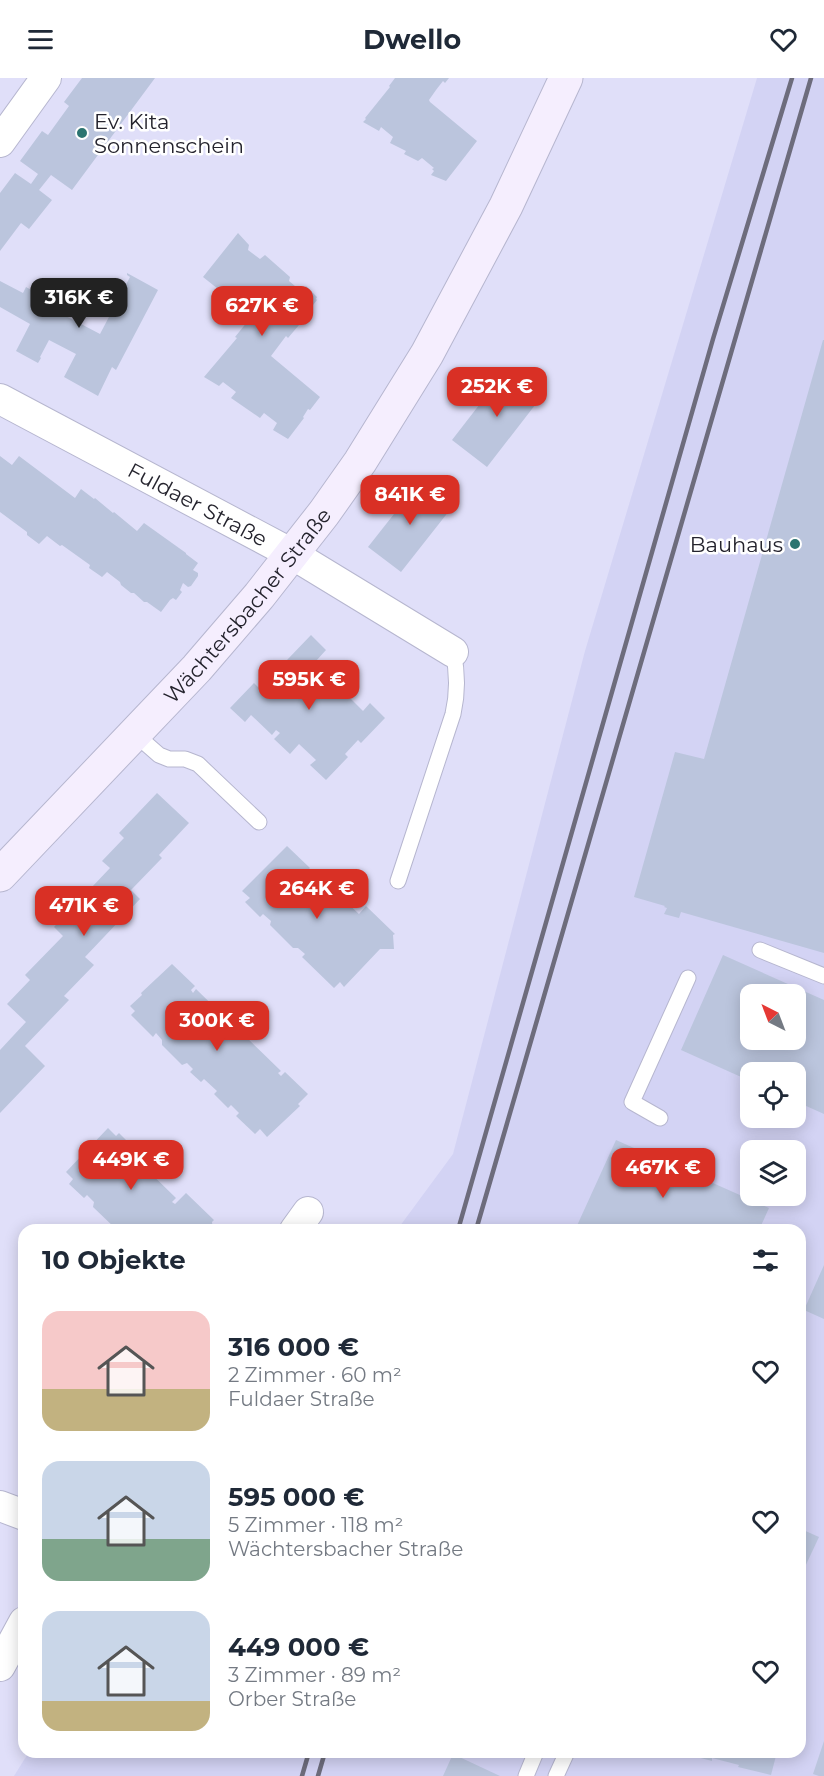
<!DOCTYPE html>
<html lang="de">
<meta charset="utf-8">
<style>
:root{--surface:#fff;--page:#f2f2f3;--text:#1f2937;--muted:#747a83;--accent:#d93025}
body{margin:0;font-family:Montserrat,sans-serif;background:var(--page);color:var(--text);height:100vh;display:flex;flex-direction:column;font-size:22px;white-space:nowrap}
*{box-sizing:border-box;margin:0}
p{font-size:20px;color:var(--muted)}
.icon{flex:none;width:33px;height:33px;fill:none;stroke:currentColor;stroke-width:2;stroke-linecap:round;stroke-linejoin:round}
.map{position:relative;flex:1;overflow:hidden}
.drawer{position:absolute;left:18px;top:1146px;width:788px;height:534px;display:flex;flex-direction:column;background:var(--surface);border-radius:18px;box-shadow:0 3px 15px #0003}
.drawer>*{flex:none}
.needle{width:39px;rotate:318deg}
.tools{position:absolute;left:740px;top:906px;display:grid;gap:12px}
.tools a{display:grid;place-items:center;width:66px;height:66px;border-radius:12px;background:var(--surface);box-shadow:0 3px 15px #0003;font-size:30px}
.price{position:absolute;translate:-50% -51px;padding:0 14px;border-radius:12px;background:var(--accent);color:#fff;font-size:20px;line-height:39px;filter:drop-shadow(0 2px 3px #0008)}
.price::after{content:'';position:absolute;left:50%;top:36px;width:18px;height:14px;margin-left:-9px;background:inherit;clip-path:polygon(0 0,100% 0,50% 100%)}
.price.current{background:#222;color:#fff}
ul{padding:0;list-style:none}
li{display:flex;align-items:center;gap:18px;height:150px;padding:0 24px}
li span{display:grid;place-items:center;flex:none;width:168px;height:120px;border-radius:18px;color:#555}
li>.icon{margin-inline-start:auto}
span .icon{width:72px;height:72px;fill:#fffc;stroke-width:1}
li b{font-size:26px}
h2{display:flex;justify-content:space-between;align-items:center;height:72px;padding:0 24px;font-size:26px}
header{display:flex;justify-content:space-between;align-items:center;height:78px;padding:0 24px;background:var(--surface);font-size:27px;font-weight:700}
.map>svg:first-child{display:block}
.built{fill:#d3d3f4;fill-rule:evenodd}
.building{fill:#bbc5dd;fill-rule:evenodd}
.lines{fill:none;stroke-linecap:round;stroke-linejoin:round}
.lane-casing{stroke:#b6b6cf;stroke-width:17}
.street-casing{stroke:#b6b6cf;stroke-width:32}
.secondary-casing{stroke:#b6b6cf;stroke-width:35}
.lane{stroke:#fff;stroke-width:15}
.street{stroke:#fff;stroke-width:30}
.secondary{stroke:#f5eefe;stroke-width:33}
.rail{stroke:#6d6c7c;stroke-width:4.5}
.poi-dot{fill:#2b7470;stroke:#fff;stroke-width:2}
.labels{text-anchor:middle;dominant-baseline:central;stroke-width:5;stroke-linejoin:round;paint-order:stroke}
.poi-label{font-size:21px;fill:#24232d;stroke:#fff;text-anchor:start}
.street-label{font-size:21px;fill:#24232d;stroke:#fff}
</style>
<header><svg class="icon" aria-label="menu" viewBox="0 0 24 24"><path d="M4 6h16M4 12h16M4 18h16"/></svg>Dwello<svg class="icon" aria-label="heart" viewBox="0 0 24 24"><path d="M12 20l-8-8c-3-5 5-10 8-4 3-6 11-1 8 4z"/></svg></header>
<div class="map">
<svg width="824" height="1698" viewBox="0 0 824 1698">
<rect width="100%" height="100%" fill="#e0dff9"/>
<path class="built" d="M757,0H824V1698H14L29,1674H800V1152H397L453,1076L585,573ZM750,916H795V962H750ZM750,994H795V1040H750ZM750,1072H795V1118H750Z"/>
<path class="building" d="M82,0H155L72,112L51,97L39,112L52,122L29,151L21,145L0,173V115L15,95L31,106L38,96L20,83L42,53L48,57L69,28L64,24Z
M395,0H449L445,5L443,3L436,12L429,22L430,24L477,63L446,103L431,97L434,93L432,91L434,90L422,80L418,83L404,76L406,73L390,65L393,59L381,49L379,53L363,44L366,41L365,40L390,9L389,8Z
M238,155L249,167L248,172L260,181L265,177L290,199L289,203L301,213L306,208L317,219L316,221L317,222L298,246L299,247L288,260L286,258L271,278L320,319L310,332L308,331L303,339L304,340L288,361L273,352L277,345L264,335L260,340L231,320L236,314L223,304L219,308L204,299L237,260L235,259L252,238L203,199Z
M127,195L158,212L116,292L112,289L98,318L64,299L76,276L49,262L40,279L41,280L38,285L16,273L30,246L0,229V203L23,215L26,209L44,219L53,203L76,215L73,221L71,220L62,236L100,256L130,199L127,197Z
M823,262H824V875L681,834L679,840L664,836L667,830L664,829L665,828L634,819L675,674L704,681Z
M507,291L542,318L487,389L452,362Z
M0,378L12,387L19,378L75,420L81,411L94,421L95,420L113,435L114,434L137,453L144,445L186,475V476L198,485L193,492L198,495V498L191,508L188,509L183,505L180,512L182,514L176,522L173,520L170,522L161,534L147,524H144L134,515H131L121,507L120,504L107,494L102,499L89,490L90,487L62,467L60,468L47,458L39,466L27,457V454L0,434Z
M420,403L453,428L401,494L368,469Z
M311,557L326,572L316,583L327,593L323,597L332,606L330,609L339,617L343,613L363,633L370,625L385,640L361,665L358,662L345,676L348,679L326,702L310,687L316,682L299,666L290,676L274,661L280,655L276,652L272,657L251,637L245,644L230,630L254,605L261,612L289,583L287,582Z
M157,715L189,745L159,777L162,780L131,812L140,821L85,879L94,887L64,918L69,922L25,968L45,988L0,1035V972L26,944L7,926L30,902L25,897L63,858L54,849L110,790L102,783L124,760L119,755Z
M287,768L310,790L301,799L308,805L313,800L339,826L343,821L359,836L366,828L395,856L393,857L394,871H380L344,909L340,904L334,910L302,879L305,876L298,870H293L270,847L271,843L263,836L260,839L245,824L250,820L242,813Z
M723,877L824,922V1036L795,1023V994H750V1003L681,972ZM750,916H795V962H750Z
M172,886L195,908L191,912L193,915L196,911L239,953L236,956L239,958L242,955L281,993L278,995L281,998L285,994L308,1016L298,1026L300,1028L267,1059L260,1051L255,1056L236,1038L239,1035L231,1027L228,1030L214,1016L217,1013L204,1001L201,1004L190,994L193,991L187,985L182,987L162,967V962L156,955L153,959L131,937L135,933L130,928L142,917L141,915Z
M108,1050L116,1058L119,1055L135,1071L126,1080L128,1082L133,1078L176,1120L172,1124L175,1126L186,1115L214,1142L212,1144L213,1152H117L93,1129L94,1124L87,1117L84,1120L69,1106L73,1101L66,1094Z
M616,1062L769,1130L759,1152H575Z
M824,1187V1241L804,1232Z
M801,1451L819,1459L804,1491L800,1489Z
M824,1663V1698H819L813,1696Z
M678,1674H777L771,1697L738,1689L739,1687L712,1680V1683Z
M453,1676L500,1698H443Z"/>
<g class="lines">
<defs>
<path id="lane" d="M135,656L159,677L169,681H185L198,686L259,744
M398,803L453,636C458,614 458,596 453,574
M760,872L824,898
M660,1040L632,1024L688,900
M526,1698L536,1674
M556,1698L567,1674"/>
<g id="street">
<path d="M0,64L46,0"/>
<path id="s1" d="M0,321L292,476L453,574"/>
<path d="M295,1152L308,1134"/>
<path d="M0,1428L24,1437"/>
<path d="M0,1588L24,1544"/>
</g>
<g id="secondary">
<path id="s2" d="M0,797L197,590L259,518L324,435L360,384L427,276L506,128L566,0"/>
</g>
</defs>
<use href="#lane" class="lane-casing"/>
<use href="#street" class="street-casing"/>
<use href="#secondary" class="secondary-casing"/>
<use href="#lane" class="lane"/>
<use href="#street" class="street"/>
<use href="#secondary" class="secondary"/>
<path class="rail" d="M458,1152L713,261L792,0
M476,1152L811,0
M302,1698L309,1674
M318,1698L325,1674"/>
</g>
<g class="poi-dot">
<circle cx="82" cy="55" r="6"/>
<circle cx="795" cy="466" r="6"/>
</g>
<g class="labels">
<g class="poi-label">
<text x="94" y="43">Ev. Kita<tspan x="94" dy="24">Sonnenschein</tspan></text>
<text x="783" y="466" text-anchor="end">Bauhaus</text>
</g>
<g class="street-label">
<text stroke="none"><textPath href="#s1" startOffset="224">Fuldaer Straße</textPath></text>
<text stroke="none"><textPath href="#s2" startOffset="366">Wächtersbacher Straße</textPath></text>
</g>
</g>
</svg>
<div class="tools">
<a><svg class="needle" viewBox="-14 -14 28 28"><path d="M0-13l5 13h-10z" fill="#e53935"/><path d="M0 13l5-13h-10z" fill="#747a83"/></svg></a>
<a><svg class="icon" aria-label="locate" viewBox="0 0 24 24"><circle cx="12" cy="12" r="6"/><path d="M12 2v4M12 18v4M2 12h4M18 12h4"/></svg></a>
<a><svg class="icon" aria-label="layers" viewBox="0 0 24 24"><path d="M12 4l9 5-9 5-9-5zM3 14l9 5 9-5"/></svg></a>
</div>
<b class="price current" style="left:79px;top:251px">316K €</b>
<b class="price" style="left:262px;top:259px">627K €</b>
<b class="price" style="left:497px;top:340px">252K €</b>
<b class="price" style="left:410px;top:448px">841K €</b>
<b class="price" style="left:309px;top:633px">595K €</b>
<b class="price" style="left:317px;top:842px">264K €</b>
<b class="price" style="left:84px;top:859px">471K €</b>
<b class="price" style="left:217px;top:974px">300K €</b>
<b class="price" style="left:131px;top:1113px">449K €</b>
<b class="price" style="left:663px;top:1121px">467K €</b>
<section class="drawer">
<h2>10 Objekte<svg class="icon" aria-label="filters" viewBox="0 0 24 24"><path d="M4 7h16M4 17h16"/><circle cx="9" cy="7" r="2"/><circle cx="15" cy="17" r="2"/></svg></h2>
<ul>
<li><span style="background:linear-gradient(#f6c9c9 65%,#c2b280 0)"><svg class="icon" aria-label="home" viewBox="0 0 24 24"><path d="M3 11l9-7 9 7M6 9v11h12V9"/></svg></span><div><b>316 000 €</b><p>2 Zimmer · 60 m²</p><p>Fuldaer Straße</p></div><svg class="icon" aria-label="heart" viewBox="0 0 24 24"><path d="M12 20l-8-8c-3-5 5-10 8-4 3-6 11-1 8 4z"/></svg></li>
<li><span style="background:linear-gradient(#c9d6e8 65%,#7fa58c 0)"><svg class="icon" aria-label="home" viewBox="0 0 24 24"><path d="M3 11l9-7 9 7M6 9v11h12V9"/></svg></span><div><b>595 000 €</b><p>5 Zimmer · 118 m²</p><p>Wächtersbacher Straße</p></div><svg class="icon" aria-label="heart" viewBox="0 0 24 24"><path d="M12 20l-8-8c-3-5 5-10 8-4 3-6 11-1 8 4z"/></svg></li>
<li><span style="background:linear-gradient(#c9d6e8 75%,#c2b280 0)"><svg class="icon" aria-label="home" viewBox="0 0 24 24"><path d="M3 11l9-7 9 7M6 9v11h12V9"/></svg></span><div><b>449 000 €</b><p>3 Zimmer · 89 m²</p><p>Orber Straße</p></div><svg class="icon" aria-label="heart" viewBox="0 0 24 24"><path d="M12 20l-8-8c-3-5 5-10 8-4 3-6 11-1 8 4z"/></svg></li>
</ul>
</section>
</div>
